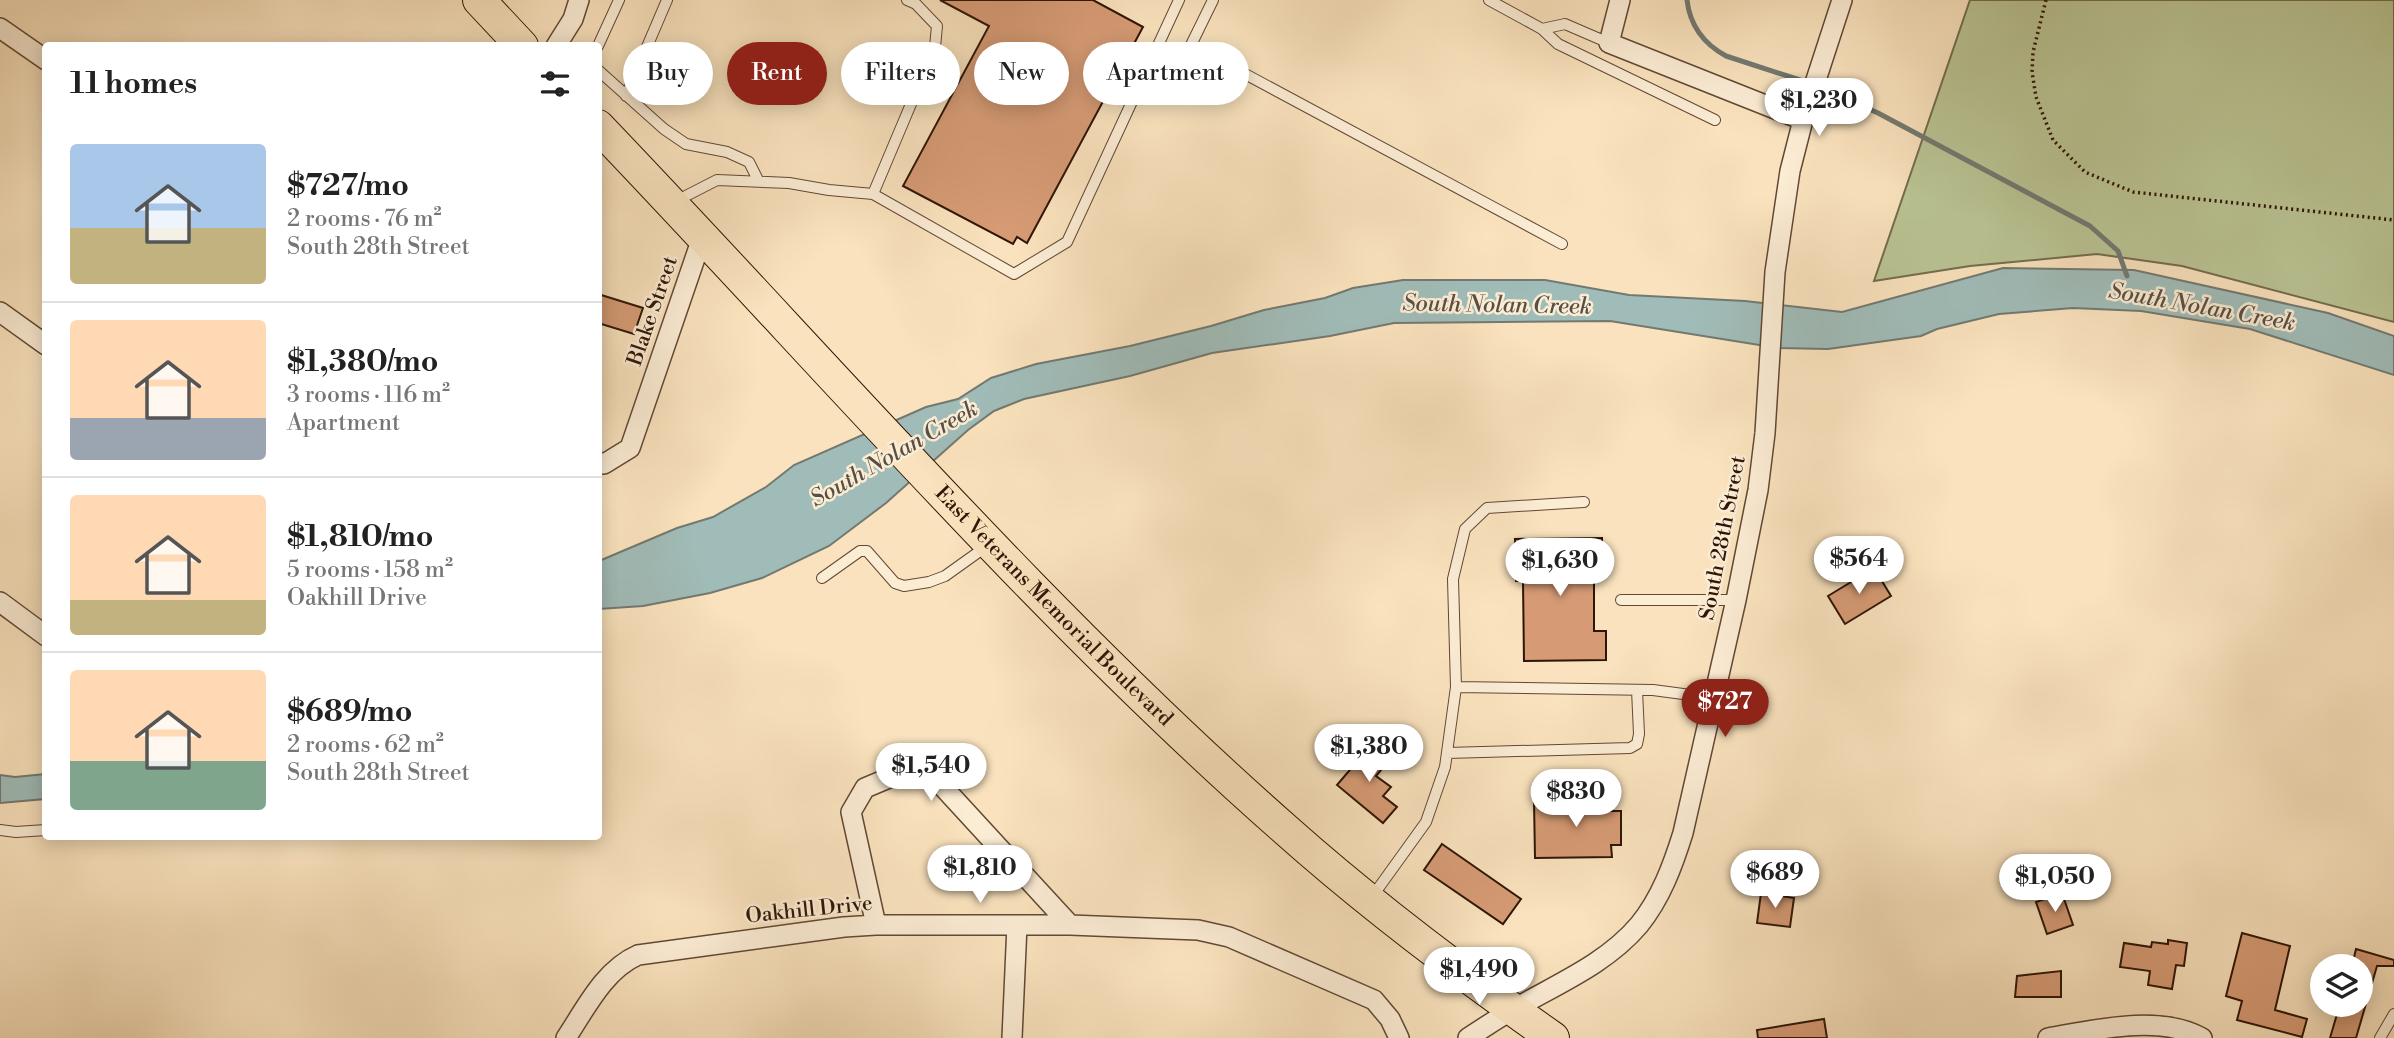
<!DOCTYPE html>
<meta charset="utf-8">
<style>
:root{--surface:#fff;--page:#f6f6f6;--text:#222;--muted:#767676;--line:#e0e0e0;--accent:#8f2418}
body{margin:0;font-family:"Libre Bodoni",serif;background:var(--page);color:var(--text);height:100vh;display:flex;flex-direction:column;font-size:26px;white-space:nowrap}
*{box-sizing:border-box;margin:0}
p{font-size:23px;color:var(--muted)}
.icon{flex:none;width:38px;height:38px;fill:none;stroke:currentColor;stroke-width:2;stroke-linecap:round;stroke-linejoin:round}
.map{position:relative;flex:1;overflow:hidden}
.panel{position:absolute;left:42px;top:42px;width:560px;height:798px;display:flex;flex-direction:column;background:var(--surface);border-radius:7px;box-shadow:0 4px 18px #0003}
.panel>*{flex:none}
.banner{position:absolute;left:623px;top:42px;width:665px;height:63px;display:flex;gap:14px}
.controls{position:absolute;left:2310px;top:954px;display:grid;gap:14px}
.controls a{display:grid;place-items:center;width:63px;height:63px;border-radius:50%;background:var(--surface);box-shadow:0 4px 18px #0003;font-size:35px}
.price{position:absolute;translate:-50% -60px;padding:0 16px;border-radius:24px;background:#fff;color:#222;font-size:23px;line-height:46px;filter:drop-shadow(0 2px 4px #0008)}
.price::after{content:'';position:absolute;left:50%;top:42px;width:21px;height:16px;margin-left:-10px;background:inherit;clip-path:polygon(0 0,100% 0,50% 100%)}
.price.on{background:var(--accent);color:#fff}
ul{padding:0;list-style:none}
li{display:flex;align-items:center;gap:21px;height:175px;padding:0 28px}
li+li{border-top:2px solid var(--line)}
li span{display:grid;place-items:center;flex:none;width:196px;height:140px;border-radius:7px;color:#555}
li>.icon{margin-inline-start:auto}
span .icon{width:84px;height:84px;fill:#fffc;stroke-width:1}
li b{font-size:30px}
h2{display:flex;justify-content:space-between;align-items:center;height:84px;padding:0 28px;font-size:30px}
.pill{padding:0 24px;border-radius:32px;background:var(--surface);box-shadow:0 4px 18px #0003;font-size:24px;line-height:63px}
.pill.on{background:var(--accent);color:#fff}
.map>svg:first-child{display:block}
.green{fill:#bac494;stroke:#746c4e;stroke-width:2}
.water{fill:#a0bcb8;stroke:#737971;stroke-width:2}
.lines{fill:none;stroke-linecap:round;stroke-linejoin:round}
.stream{stroke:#737971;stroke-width:5}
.building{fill:#d69b75;stroke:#2f1507;stroke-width:2}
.service-casing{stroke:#624834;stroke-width:12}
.minor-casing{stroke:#624834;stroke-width:22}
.primary-casing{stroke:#2f1507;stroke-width:34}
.path{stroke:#2f1507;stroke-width:3.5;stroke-dasharray:2 3.5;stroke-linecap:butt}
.service{stroke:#fbecd4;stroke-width:10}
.minor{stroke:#fbecd4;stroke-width:19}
.primary{stroke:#f9e2bd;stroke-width:32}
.labels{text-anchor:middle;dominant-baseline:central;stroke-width:5;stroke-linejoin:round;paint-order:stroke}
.street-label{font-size:21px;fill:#2f1507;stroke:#fbecd4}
.water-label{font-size:23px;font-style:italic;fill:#574f45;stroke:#fbecd4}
</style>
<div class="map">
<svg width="2394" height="1038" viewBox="0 0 2394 1038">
<rect width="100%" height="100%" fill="#f9e2bd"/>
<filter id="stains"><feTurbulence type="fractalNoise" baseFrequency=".00286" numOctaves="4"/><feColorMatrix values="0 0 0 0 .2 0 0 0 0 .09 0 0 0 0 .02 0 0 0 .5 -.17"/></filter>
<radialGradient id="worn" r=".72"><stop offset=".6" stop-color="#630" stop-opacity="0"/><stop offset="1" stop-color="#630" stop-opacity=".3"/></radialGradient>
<path class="green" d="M1970,0H2394V322L2182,266L2097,254L1970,266L1874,281Z"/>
<path class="water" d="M2003,268L2134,270L2328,313L2394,336V375L2250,329L2141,311L2073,308L1999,314L1937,329L1921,336L1828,349L1778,348L1610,321L1394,323L1330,336L1212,353L1130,376L1024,399L994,411L968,430L886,503L829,546L762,578L710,593L643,606L599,609V561L677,528L713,517L766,487L794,465L926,407L958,399L991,378L1036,364L1130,346L1211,326L1264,310L1325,298L1353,288L1403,280H1545L1629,295L1745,301L1842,312Z
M45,774V799L0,803V775L15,777Z"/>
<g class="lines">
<path class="stream" d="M1687,0C1690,26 1704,44 1726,56L1803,81
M1826,89L1878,113L2090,226L2118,251L2127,276"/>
</g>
<path class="building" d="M940,0H1093L1143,27L1027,243L1017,237L1013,244L903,186L989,26Z
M598,294L643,308L634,334L598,323Z
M1602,538L1603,576H1594V631H1606V660L1524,661L1523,581H1516L1515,539Z
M1874,568L1891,596L1845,624L1828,596Z
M1372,744L1390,759L1376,776L1391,787L1383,796L1397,807L1383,823L1337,785Z
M1609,800V811H1621V845H1611L1612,857L1535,858L1534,801Z
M1442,844L1521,899L1503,924L1424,870Z
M1761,893L1794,898L1790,927L1757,923Z
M2062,893L2073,925L2047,934L2036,902Z
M2242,933L2290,946L2275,1010L2307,1019L2302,1037L2237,1020L2242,1001L2226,996Z
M2168,940L2187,943L2184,966L2176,965L2172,989L2148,985L2150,971L2120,967L2124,943L2151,947L2152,942L2168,944Z
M2356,949L2394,960V966H2377L2356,1038H2330L2340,1004H2361V966H2352Z
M2061,971V997H2015L2017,976Z
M1824,1019L1827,1038H1758L1757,1030Z"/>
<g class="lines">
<defs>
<path id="service" d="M1213,0L1191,45L1562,244
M1489,0L1542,29L1565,24L1609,43
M1542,29L1558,44L1715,120
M598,46L619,0
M598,70L664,129L686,144L727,152L749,162L758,180
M626,96L667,0
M873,194L1014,274L1067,242L1179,0
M676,201L717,180L789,183L829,190L873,194L935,47L937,26L916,4L907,0
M1584,502L1487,508L1465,529L1453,579L1456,687L1653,690L1713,698
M822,578L860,551H867L895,583L904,586L929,582L945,576L987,546
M1621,600H1736
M1447,753L1630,748L1637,744L1639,734L1637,690
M0,830L16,832L46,830
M1372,897L1426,822L1445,767L1456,687
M2380,1038L2394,1014"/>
<path id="minor" d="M1620,0L1609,43L1803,120
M0,28L46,60
M556,46L573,19L579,0
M0,312L46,345
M598,462L604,464L630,448L703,235
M0,602L46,636
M876,925L851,812L865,788L922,764L1070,925
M566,1038C586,1008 604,970 638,955L844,927L876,925H1070L1198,930L1229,937L1374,1000L1390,1019L1399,1038
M1012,1038L1017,925
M1468,1038C1483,1028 1498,1018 1514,1009C1557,984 1606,964 1639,925C1661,898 1673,865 1683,833L1736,600L1758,490L1765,433L1775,272L1790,171L1803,120L1842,0
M2048,1038C2094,1030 2160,1014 2202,1038"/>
<g id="primary">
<path d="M479,0L522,46"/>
<path id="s1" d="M598,126C825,363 1039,613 1286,830C1369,904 1462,974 1553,1038"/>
</g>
</defs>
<use href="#service" class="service-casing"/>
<use href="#minor" class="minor-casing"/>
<use href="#primary" class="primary-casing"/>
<path class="path" d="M2046,0L2033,52L2032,72L2036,97L2053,140L2085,172L2133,192L2394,220"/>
<use href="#service" class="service"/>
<use href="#minor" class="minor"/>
<use href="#primary" class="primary"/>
</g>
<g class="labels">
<g class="street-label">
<text transform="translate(653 311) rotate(-71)">Blake Street</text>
<text transform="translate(1723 538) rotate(-79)">South 28th Street</text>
<text stroke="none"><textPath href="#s1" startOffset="662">East Veterans Memorial Boulevard</textPath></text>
<text transform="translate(809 910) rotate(-6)">Oakhill Drive</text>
</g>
<g class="water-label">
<text transform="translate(1497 305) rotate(1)">South Nolan Creek</text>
<text transform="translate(2202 307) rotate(10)">South Nolan Creek</text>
<text transform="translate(894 454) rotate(-30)">South Nolan Creek</text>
</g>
</g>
<rect width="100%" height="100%" filter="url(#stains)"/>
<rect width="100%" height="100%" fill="url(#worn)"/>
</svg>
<div class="controls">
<a><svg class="icon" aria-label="layers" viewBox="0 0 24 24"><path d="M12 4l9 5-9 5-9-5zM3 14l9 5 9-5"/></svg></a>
</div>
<b class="price" style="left:1819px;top:138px">$1,230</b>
<b class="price" style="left:1859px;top:596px">$564</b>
<b class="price" style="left:1560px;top:598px">$1,630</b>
<b class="price on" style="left:1725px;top:739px">$727</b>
<b class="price" style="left:1369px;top:784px">$1,380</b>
<b class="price" style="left:931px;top:803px">$1,540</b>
<b class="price" style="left:1576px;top:829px">$830</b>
<b class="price" style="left:980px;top:905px">$1,810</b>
<b class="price" style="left:1775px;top:910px">$689</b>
<b class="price" style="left:2055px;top:914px">$1,050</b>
<b class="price" style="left:1479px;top:1007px">$1,490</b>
<div class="banner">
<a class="pill">Buy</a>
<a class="pill on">Rent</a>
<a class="pill">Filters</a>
<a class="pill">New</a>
<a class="pill">Apartment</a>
</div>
<section class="panel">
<h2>11 homes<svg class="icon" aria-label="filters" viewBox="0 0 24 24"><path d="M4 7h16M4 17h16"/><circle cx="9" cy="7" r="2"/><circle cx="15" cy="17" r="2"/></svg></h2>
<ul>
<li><span style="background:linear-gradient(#a9c7e8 60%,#c2b280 0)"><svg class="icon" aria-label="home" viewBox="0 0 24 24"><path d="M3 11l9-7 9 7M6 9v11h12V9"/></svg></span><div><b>$727/mo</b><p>2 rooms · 76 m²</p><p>South 28th Street</p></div></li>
<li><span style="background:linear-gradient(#ffd9b3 70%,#9aa5b1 0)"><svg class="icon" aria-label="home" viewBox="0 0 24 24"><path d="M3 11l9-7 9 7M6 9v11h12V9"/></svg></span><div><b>$1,380/mo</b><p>3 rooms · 116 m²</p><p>Apartment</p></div></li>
<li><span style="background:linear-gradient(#ffd9b3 75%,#c2b280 0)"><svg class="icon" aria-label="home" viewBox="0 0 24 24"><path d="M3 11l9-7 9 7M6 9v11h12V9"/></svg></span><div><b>$1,810/mo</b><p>5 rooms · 158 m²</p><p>Oakhill Drive</p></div></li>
<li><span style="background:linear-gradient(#ffd9b3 65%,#7fa58c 0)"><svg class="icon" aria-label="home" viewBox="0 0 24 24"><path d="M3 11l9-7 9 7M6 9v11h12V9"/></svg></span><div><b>$689/mo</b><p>2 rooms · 62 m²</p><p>South 28th Street</p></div></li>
</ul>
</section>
</div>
